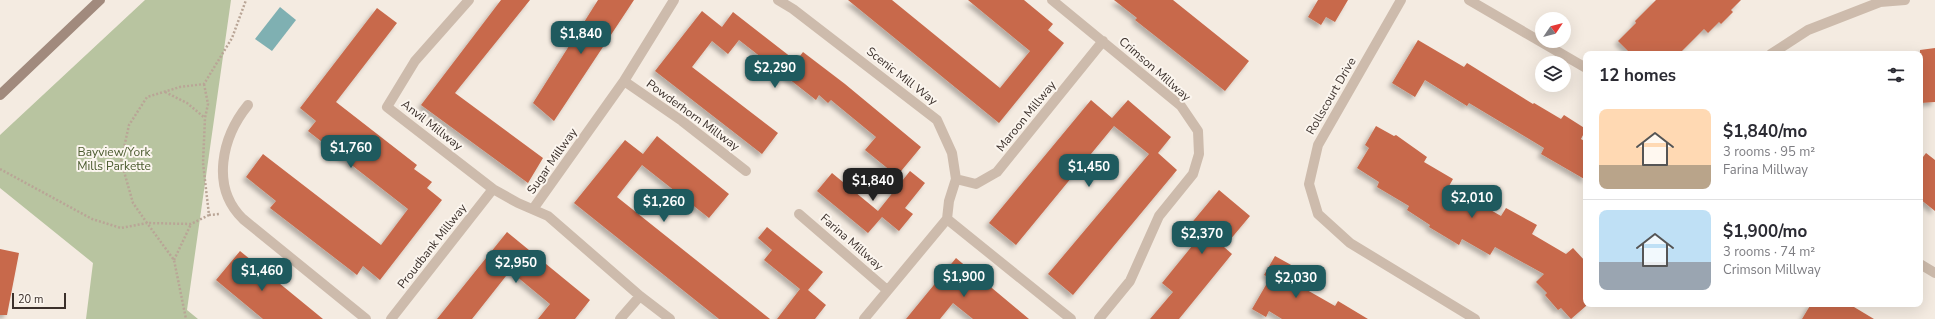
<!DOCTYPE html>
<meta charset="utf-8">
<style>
:root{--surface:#fff;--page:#f2f2f3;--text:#2b2b33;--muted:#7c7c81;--line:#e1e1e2;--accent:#1f5a5e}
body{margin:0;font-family:"Nunito Sans",sans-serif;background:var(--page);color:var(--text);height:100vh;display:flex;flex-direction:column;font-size:15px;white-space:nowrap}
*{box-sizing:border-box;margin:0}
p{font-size:13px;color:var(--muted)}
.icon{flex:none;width:22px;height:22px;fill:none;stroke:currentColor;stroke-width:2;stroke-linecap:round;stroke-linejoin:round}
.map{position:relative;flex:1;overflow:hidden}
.panel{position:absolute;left:1583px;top:51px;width:340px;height:256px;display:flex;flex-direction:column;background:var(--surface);border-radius:8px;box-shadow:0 4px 16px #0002}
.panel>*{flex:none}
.needle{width:26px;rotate:55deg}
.fabs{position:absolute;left:1535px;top:12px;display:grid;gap:8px}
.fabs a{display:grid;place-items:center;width:36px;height:36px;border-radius:50%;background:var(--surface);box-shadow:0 4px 16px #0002;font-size:20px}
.scale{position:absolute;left:12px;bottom:10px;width:54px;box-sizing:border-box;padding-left:4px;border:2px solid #3b302b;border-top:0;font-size:11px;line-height:14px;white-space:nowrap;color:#3b302b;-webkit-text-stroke:3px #fbf5ee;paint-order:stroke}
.price{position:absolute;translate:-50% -34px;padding:0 9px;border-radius:8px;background:var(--accent);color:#fff;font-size:13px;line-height:26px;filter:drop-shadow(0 1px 2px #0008)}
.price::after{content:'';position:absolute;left:50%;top:24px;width:12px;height:9px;margin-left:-6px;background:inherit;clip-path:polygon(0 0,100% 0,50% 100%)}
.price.current{background:#222;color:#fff}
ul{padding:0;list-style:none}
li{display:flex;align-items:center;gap:12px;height:100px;padding:0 16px}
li+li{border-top:1px solid var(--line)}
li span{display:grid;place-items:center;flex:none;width:112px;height:80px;border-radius:8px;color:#555}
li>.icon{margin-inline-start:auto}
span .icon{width:48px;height:48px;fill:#fffc;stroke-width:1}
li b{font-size:17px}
h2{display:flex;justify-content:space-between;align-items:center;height:48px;padding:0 16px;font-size:17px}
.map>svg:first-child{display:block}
.green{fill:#b8c4a0}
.water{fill:#7fb0b2}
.building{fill:#c8694b;filter:url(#shadow)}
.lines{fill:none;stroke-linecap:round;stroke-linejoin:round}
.path{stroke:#b9a596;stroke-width:2.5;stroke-dasharray:2 2;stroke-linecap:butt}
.minor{stroke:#cdbbac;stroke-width:10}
.secondary{stroke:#a18a7d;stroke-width:10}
.labels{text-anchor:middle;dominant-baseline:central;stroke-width:4;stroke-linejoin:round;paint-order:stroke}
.street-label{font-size:12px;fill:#3b302b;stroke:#fbf5ee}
.park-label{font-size:12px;fill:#4a5a2e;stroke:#fbf5ee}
</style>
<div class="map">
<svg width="1935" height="319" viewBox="0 0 1935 319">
<defs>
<filter id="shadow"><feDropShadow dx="-3.5" dy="3.5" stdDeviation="2" flood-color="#0004"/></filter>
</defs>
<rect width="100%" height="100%" fill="#f4ebe1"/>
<path class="green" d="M145,0H231L187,310L198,319H86L93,263L0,188V135Z"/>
<path class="water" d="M280,7L296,20L272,51L255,39Z"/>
<path class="building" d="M501,0H530L455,93L543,158L528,183L421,105Z
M598,0H634L554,121L533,103Z
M848,0H892L1000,88L1030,51L968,0H1024L1053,24L1048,30L1064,43L999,123Z
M1114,0H1173L1249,61L1225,91L1135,20L1137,18Z
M1318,0H1348L1335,22L1326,17L1321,25L1308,17Z
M1656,0H1741L1731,10L1733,12L1721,24L1719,22L1708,33L1704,29L1679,54H1631L1618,41L1636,23L1635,21Z
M377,8L397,23L336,102L417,165L414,169L432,182L427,188L442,200L380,280L363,266L357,275L270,208L276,201L246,177L263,154L381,245L408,209L308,131L316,121L300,108Z
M702,11L722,27L733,12L796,61L803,52L845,84L921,147L897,176L865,150L876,137L831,100L828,103L819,95L816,100L739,40L728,54L712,41L692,67L778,133L762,154L655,71Z
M1418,40L1464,67L1467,63L1533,104L1534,103L1561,119L1564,115L1586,129L1581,139L1586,142V180L1541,154L1544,148L1469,103L1467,106L1425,80L1415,97L1392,83Z
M1935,48V102L1920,103V50Z
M1091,100L1112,118L1128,100L1171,137L1158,153L1177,170L1073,295L1048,274L1149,154L1114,126L1016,245L989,223Z
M1376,126L1394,136L1396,135L1427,157L1424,162L1453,179L1449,186L1501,216L1506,208L1537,225L1532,234L1566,254L1573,248L1586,262V306L1571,319L1561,308L1558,310L1545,295L1547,293L1536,282L1544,274L1495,247L1490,255L1462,239L1459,245L1429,227L1430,225L1407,210L1409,206L1377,187L1379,182L1357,168L1369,148L1365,145Z
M657,136L729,194L709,218L642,165L617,197L770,319H719L574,203L625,140L643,154Z
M1926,153L1935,160V211L1920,199V161Z
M910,171L925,183L905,208L913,214L899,231L882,217L868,233L817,191L832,173L878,211Z
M1219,190L1250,216L1224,247L1232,254L1179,319H1150L1173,292L1162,283L1201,235L1189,226Z
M767,227L823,272L808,290L826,305L815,319H777L800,289L764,260L772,250L758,238Z
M507,232L590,300L575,319H538L550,304L510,271L472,319H437Z
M0,249L19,253L7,315H0Z
M240,251L323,319H263L216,280Z
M1275,256L1293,266L1286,278L1335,306L1338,301L1368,319H1282L1269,311L1266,317L1252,309L1270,278L1264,275Z
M956,258L1029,319H973L953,303L940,319H906Z
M1811,304H1849L1874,319H1802Z"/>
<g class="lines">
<path class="path" d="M204,84L208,104L205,118L203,163L209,215L220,214
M165,92L187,103L205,118
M0,169L92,219L121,228L147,223L174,260L186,319
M209,215L191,224L147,223L133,203L121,161L129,125L147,97L180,87L204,84L232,38L246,0
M174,260L191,224"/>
<path class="minor" d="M469,0L415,61L387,107L493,189L518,203L548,216L640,296L670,319
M778,0L793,9L937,120L952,153L956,179L949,201L947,219L864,319
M1052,0L1181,106L1198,131L1199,154L1193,174L1159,216L1130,281L1099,319
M1401,0L1318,145L1309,184L1318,214L1350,243L1475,319
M1469,0L1586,68
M1771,54L1808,30L1880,2L1905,0
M624,81L682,121L746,171
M248,105C222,137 210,187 243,219L366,319
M956,179L976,184L997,172L1103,41
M533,209L624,81L674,0
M799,214L887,290
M947,219L1071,319
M1920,264L1935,273
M391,319L493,189
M620,319L640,296"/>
<path class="secondary" d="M0,95L100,0"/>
</g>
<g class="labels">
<g class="street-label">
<text transform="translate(1155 69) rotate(41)">Crimson Millway</text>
<text transform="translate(902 76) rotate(38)">Scenic Mill Way</text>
<text transform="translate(1331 96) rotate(-60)">Rollscourt Drive</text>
<text transform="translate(693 115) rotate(36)">Powderhorn Millway</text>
<text transform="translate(1026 116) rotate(-51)">Maroon Millway</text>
<text transform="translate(432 125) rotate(38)">Anvil Millway</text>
<text transform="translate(552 161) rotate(-55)">Sugar Millway</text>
<text transform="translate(852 242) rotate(41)">Farina Millway</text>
<text transform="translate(432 246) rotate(-52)">Proudbank Millway</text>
</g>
<g class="park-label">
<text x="114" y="152">Bayview/York<tspan x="114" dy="14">Mills Parkette</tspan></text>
</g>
</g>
</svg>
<div class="fabs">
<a><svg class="needle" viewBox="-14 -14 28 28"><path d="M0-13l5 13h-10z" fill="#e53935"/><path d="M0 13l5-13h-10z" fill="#7c7c81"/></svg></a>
<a><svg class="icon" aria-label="layers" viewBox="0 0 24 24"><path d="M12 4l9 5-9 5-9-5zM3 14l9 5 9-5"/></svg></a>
</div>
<div class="scale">20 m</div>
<b class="price" style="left:581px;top:55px">$1,840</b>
<b class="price" style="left:775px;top:89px">$2,290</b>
<b class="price" style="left:351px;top:169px">$1,760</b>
<b class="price" style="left:1089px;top:188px">$1,450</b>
<b class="price current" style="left:873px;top:202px">$1,840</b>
<b class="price" style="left:1472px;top:219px">$2,010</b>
<b class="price" style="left:664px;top:223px">$1,260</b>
<b class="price" style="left:1202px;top:255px">$2,370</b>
<b class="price" style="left:516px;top:284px">$2,950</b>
<b class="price" style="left:262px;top:292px">$1,460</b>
<b class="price" style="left:964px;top:298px">$1,900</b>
<b class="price" style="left:1296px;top:299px">$2,030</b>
<section class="panel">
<h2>12 homes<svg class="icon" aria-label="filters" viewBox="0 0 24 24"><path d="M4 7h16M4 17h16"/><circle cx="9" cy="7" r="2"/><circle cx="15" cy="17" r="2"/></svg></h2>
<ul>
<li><span style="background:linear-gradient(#ffd9b3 70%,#b9a48a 0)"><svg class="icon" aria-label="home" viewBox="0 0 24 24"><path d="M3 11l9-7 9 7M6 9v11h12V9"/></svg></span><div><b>$1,840/mo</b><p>3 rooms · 95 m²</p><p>Farina Millway</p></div></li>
<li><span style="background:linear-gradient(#bfe0f5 65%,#9aa5b1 0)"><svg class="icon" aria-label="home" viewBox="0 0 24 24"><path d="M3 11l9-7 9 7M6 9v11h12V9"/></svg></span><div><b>$1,900/mo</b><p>3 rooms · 74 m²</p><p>Crimson Millway</p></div></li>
</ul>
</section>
</div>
